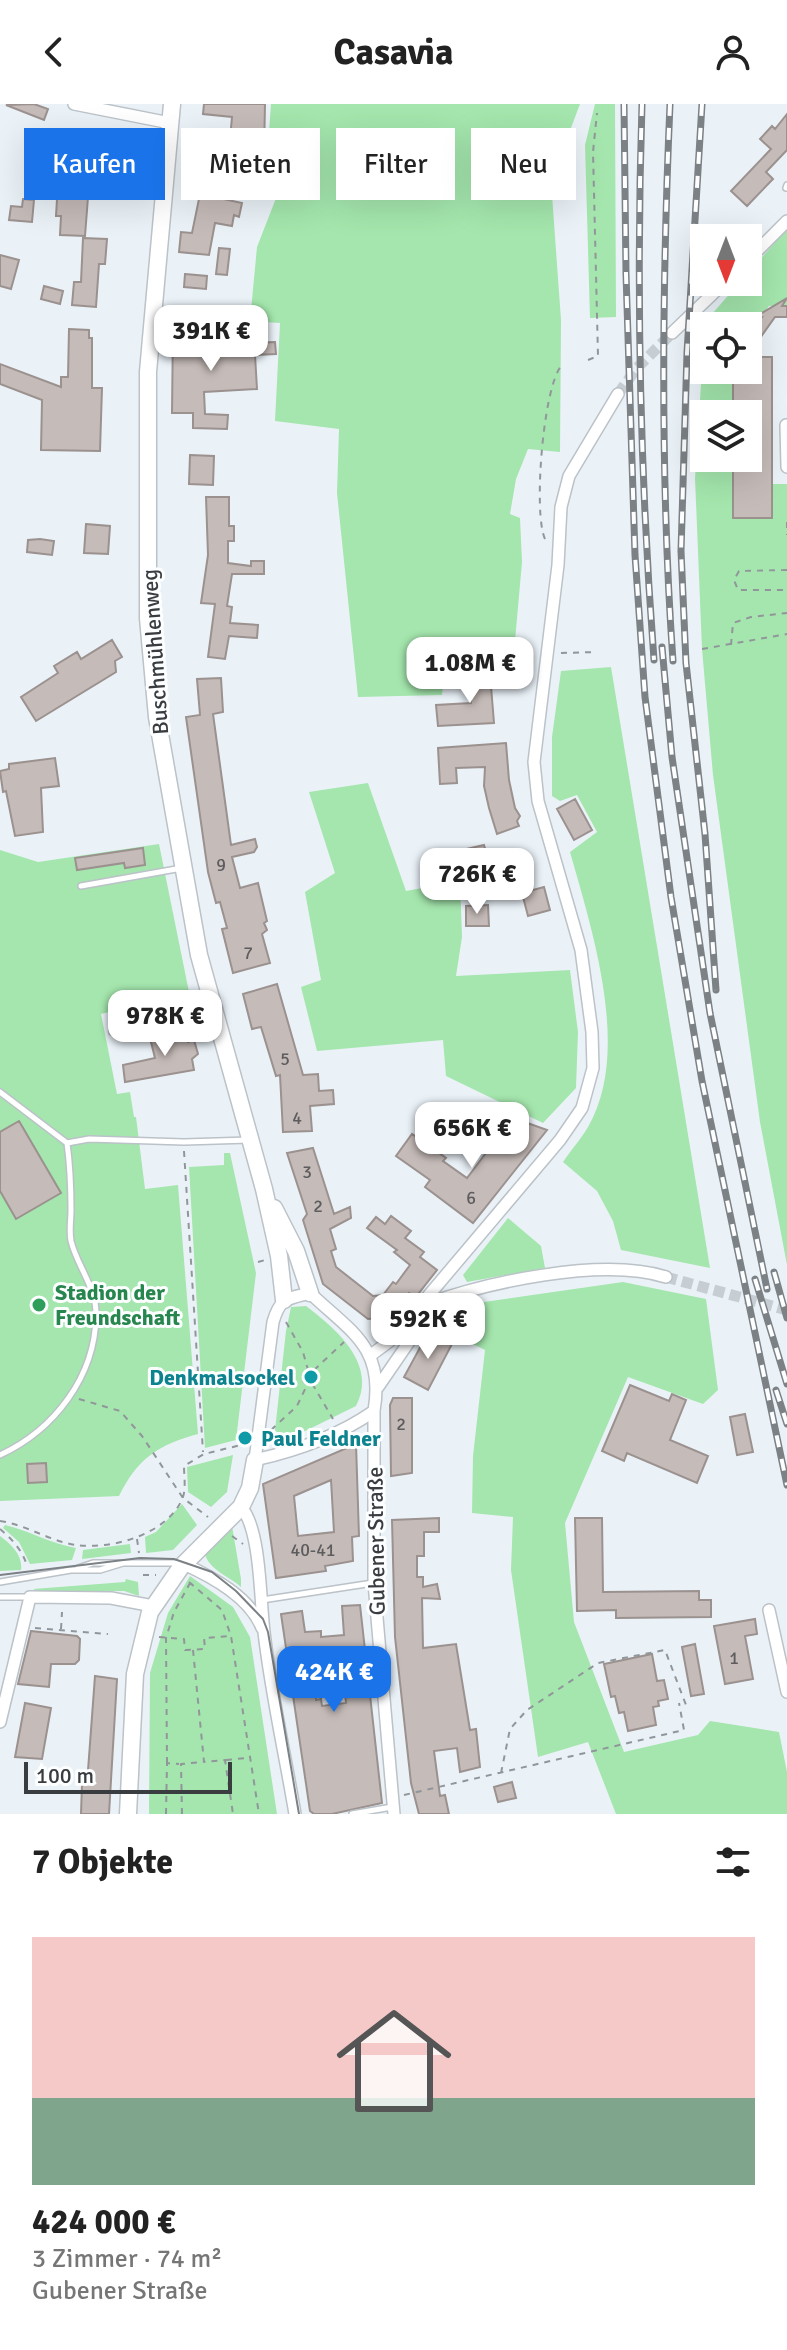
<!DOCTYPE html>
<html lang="de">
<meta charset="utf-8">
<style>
:root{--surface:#fff;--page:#f6f6f6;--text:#222;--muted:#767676;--line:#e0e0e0;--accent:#1a73e8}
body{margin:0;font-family:Signika,sans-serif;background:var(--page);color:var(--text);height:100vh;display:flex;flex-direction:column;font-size:30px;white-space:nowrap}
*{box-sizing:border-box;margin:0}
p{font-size:26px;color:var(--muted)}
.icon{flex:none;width:44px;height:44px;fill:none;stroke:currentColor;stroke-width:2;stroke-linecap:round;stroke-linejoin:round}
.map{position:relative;height:1710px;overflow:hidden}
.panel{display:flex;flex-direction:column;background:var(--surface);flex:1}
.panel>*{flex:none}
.hud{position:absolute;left:24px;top:24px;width:740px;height:72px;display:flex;gap:16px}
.needle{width:52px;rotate:180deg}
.controls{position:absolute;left:690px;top:120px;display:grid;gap:16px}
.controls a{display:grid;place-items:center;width:72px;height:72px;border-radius:0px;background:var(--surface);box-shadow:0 8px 32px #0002;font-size:40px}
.scale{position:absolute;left:24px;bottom:20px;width:208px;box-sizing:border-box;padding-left:8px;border:4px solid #3a3d40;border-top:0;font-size:22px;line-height:28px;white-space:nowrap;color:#3a3d40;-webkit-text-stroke:6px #fcfeff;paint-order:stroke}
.price{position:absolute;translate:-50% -68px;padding:0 18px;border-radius:16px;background:#fff;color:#222;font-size:26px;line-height:52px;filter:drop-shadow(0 2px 4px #0008)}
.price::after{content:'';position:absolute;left:50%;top:48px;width:24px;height:18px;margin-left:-12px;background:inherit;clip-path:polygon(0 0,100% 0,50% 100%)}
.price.active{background:var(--accent);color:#fff}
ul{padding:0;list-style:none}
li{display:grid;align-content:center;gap:16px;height:424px;padding:0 32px}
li+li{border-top:2px solid var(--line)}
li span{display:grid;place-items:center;height:248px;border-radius:0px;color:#555}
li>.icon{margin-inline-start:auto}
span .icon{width:144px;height:144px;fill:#fffc;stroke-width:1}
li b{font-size:34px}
h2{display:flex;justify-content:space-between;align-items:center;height:96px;padding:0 32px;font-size:34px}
.pill{padding:0 28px;border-radius:0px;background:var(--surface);box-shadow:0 8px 32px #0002;font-size:28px;line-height:72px}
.pill.active{background:var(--accent);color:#fff}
header{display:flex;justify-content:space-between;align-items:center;height:104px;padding:0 32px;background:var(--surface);font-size:36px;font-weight:800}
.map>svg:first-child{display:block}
.green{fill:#a4e6ad}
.building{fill:#c5bbb8;stroke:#9b918f;stroke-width:2;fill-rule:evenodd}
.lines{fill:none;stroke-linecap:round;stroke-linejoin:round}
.street-tunnel{stroke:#c7ced3;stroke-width:11;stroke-dasharray:11 5.5;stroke-linecap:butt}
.lane-casing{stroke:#bbc2c8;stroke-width:8}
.street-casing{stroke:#bbc2c8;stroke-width:14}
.secondary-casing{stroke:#bbc2c8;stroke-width:19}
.path{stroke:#91969b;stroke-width:2;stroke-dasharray:6 6;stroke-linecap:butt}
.lane{stroke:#fff;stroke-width:5}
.street{stroke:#fff;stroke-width:11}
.secondary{stroke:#fff;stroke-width:16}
.tram{stroke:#7c8185;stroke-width:2}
.rail-casing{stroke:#7c8185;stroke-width:7}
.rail{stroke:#fcfeff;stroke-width:4;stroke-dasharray:12;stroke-linecap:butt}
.leisure-dot{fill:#2e9e5b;stroke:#fcfeff;stroke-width:3}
.culture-dot{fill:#0f9aa8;stroke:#fcfeff;stroke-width:3}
.labels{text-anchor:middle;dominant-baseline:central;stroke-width:6;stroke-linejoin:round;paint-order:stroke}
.number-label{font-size:18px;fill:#5d5c5e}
.street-label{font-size:22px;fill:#3a3d40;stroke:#fcfeff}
.leisure-label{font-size:22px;font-weight:bold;fill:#27864d;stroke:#fcfeff;text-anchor:start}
.culture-label{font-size:22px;font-weight:bold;fill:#0d838f;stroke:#fcfeff;text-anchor:end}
</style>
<header><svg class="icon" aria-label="back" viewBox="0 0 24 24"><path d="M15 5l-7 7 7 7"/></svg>Casavia<svg class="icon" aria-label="person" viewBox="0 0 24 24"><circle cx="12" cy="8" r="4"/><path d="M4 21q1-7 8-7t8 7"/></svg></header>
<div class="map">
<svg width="787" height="1710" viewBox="0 0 787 1710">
<rect width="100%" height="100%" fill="#eaf2f8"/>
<path class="green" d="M271,0H580L551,77L561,216L560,348L528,345L516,375L510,410L520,414L522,458L514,548L447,541L442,591L358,593L337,389L339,325L275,317L280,219L250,217L257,143L301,30L269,28Z
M595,0H615L616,213L590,214L585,41Z
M787,125V202H769L748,232V222H708L712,210L740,178H748V169Z
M704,233V266H733V310H704V354H733L732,415H773V380H787V1161L760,1018L713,671L702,545L695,374Z
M611,563L710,1164L621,1146L613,1117L597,1087L563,1058C571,1046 581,1035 588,1023C632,948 592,826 570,748L597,728L577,691L560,697L552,692V633L561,567Z
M368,679L406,787L460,777L462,833L456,872L570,866L578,928L576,984L543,1019L446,972L443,936L317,947L301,883L321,876L305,788L335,769L309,688Z
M159,740L189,888L101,910L117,990L130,988L134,1013H136L145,1085L178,1081L198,1330C158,1341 138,1354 119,1392L0,1397V746L38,758Z
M224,1049H230L256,1169L236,1336L205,1344L189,1063L224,1061Z
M508,1114L541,1142L545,1164L467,1178L463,1171Z
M623,1178L706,1195L718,1286L703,1300L628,1273L565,1419L574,1518L624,1648L698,1631L710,1617L779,1628L787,1668V1710H616L588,1638L538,1653L511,1466L513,1413L472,1409L473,1352L485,1246L432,1220L484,1198Z
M306,1202C336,1225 378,1260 356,1302L289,1335H284L275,1326L286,1227L291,1203Z
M233,1351L227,1388L211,1403L188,1388L187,1363Z
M182,1400L197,1421L173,1446L146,1449L145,1433L156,1428Z
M5,1421C30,1427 51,1440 76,1444L72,1456L30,1460L19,1438L3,1424Z
M232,1422L241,1475V1483C229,1472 209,1466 205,1450Z
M0,1432C11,1440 23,1451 21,1466L0,1467Z
M130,1440L131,1449L82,1455L83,1446Z
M190,1472L233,1503L250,1533L277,1710H149L150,1569L168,1509Z
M126,1475L138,1478L139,1492L124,1487H37L33,1485L125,1478Z"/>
<path class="building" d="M34,0L48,5L44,16L6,1Z
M204,0H265L264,50H251L249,75L209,72L208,45H211L212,34L230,35L232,13L203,10Z
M787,10V46L766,68L773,75L747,102L731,87L771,45L760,35L772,22L775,25Z
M81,30L99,32L97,58L78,57Z
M45,52L67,56L66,68L44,66Z
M58,78L89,80L85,132L60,131L61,112H56Z
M200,90L242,99L239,113L234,111L232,122L215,119L209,151L179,148L181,128L192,129Z
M23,95L34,96L32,118L9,116L11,102L22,103Z
M83,134L107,135L105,160H99L96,203L72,201L74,178H81Z
M219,144L230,145L227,171L216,170Z
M0,151L19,156L11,185L0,182Z
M185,170L207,172L206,185L184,183Z
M44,182L63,187L60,200L41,195Z
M787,194L782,202H787V213H775L748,251V233L762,213H755Z
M202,223L203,241L275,238L276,250L255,251L257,285L204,288L205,310L228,311L227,325L193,324V309H172L173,224Z
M69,225L89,226V234H92V284H102L100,347L41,346L42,296L0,280V260L61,283V273H68Z
M748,253H772V414H733V354H761V310H733V266H748Z
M190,351L214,352L213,381L189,380Z
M206,393H229V422H234V437H228V459L251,462V457H264V470H232L227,502L232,503L230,519L258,521L257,534L229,532L225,555L208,553L215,500L201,499L208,451Z
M86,420L110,422L108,450L84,449Z
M40,435L54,437L52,451L27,448L28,436Z
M112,536L122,553L115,557L116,568L36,617L21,593L58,569L54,562L77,548L81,555Z
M490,570L494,619L438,622L436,601L471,599L469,571Z
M221,574L223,608L213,610L231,741L255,735L257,743L254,748L232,753L240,784L258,779L267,817L264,819L267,826L262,830L270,859L233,869L222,825L227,824L220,798L216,799L208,768L186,613L200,611L197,575Z
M506,639L509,676L515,704L520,712L517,717L519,722L497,730L489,704L484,682L485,663L456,664L457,679L440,680L438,644Z
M55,654L59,682L41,684L43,728L15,732L6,687L3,688L0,667L9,665V660Z
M575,695L592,726L574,736L557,705Z
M484,741L490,762L468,768L462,746Z
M143,744L145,761L125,764L124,759L77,766L75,754Z
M544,783L550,806L528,812L522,789Z
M488,801L489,822H466V802Z
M277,880L303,971L318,970L319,987L333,986L334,1000L310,1002L312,1027L283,1028L280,971L276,972L261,923L252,925L243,890Z
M184,926L188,938L194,936L198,950L192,955L194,966L125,978L123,961L155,954L151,938L154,933Z
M519,1016L547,1026L473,1119L425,1083L430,1076L396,1052L412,1030L446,1054L443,1057L467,1074L492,1041L497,1044Z
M19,1017L61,1089L16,1115L0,1087V1028Z
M313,1044L334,1110L350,1103L351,1114L330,1125L336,1145L331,1147L336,1163L373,1192L383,1191L393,1178L396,1180L410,1161L394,1148L397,1146L367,1124L376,1113L385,1120L391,1112L411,1127L405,1134L424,1148L420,1153L437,1166L415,1194L409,1189L391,1213L368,1215L323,1180L303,1116L307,1110L287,1049Z
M429,1227L452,1240L428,1286L404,1273Z
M630,1281L669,1297L672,1290L686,1296L670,1336L708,1352L697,1379L627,1349L624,1357L602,1347Z
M393,1294H412V1369L391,1372L390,1301Z
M745,1310L753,1348L737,1351L730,1313Z
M356,1340L359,1432L352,1433L353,1457L325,1462L326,1467L276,1474L263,1380ZM331,1376L334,1428L298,1432L294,1392Z
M46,1359L47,1378L28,1379L27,1360Z
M439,1414V1428H424V1452H417V1473H423V1483L437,1480L440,1495L422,1494L423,1544L456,1540L470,1626L476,1625L480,1663L460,1668L457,1644L434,1647L440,1692L445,1691L449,1710H419L411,1679L395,1533L392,1416Z
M575,1414H602L603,1488L699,1487V1496H711V1513L616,1514V1506L577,1507Z
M360,1501L382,1699L332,1710H314L310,1707L281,1510L302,1507L305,1528L321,1527V1533L344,1531L342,1502ZM341,1547L346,1599L322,1602L321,1595L316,1596L313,1549Z
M755,1515L757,1530L745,1532L753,1575L725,1580L714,1522Z
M31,1527L77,1532L80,1535L79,1556L75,1560H51L49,1583L18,1580Z
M695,1540L704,1590L691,1592L682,1543Z
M652,1550L657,1577L664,1576L668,1595L658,1597L659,1602L653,1603L656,1621L628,1627L624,1608L619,1609L615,1592L611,1593L604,1560Z
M95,1572L117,1575L109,1710H81L82,1680H87Z
M25,1599L51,1604L42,1655L15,1653Z
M512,1678L516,1694L498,1698L494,1683Z"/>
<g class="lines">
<path class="street-tunnel" d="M618,290L636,265L672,229
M666,1173L787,1206"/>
<defs>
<path id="lane" d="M786,84L787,81
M81,782L182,764
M112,928L211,905
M0,988L67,1039C70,1061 71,1083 71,1106C71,1116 69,1127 71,1137C77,1162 97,1184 96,1212C95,1273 54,1326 0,1351
M67,1039L89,1035L184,1038L249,1036
M78,1464L93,1459H179
M0,1478L71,1466H100L123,1459
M0,1493H29
M262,1496L373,1479
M352,1710L392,1703"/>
<path id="street" d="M74,0L170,19
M748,156L787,117
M672,229L725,178
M786,321L787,363
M424,1201C488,1178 601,1153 666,1173
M371,1251L391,1236L560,1036L582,1004L593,964L592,928L581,846L538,697L534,658L558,461L561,403L569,372L618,290
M378,1283L424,1216L464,1193
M374,1307C340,1331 295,1347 255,1356L273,1218C280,1194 286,1195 310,1189C351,1228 385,1243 374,1307V1479L394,1710
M241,1403C261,1425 260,1497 264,1528C271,1589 285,1650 295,1710
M184,1460C212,1473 250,1493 262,1524
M769,1506L787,1588
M0,1618L30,1493L111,1494L153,1502"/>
<path id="secondary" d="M172,0L148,268V514L157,613L199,851L264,1085L279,1152L284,1196
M274,1104L296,1147L310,1189
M128,1710L135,1570L150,1508L181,1463L241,1403L250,1384L255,1356"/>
</defs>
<use href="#lane" class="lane-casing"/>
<use href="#street" class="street-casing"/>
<use href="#secondary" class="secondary-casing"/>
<path class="path" d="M588,256L598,252L593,48L597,9
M787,418V431
M545,435C533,410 543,281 562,261
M787,466L739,467L734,476L738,486H787
M731,541L733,519L751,513L787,509
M702,545L787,530
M561,549L596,548
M184,1047L203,1348
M258,1158L265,1156
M286,1218L303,1248L308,1266
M314,1266L344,1238
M313,1281L319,1273L314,1266H308L303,1270V1277L307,1281H313L333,1315
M79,1295L120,1307L142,1332L183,1394L208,1413
M271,1326L297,1302L307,1281
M0,1417C27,1421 49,1437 76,1441C112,1446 169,1430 183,1393C186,1384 184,1371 184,1362L204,1350L245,1340
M0,1425C12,1435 23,1447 27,1462
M232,1432L243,1440
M137,1435L139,1449
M143,1471H156
M189,1478L222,1506L231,1532L259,1710
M35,1524L108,1530
M61,1525L62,1508
M159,1533L184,1535L185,1546L205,1545L204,1534L231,1532
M193,1546L204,1658L225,1656L233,1710
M226,1656L247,1654
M167,1659L166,1534L174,1508L190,1479
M501,1669L510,1625L527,1606L598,1559L665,1546L686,1601
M404,1691L684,1626L679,1599
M166,1710L167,1659L179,1660
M182,1710L181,1660L203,1658"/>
<use href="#lane" class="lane"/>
<use href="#street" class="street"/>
<use href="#secondary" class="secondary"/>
<path class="tram" d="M0,1471L140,1454L174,1455L212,1468L236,1487L263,1515L268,1528L299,1710"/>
<defs>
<path id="rail" d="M624,0L626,170L635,451L645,593L671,793L702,977L787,1381
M642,0C636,185 640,371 654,556
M670,0C662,184 660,374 673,557
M702,0L687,249L681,447L686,559L705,730L716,886
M662,543L672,653L710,909L767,1185
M774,1168L787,1214
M755,1175L787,1280
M776,1286L787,1320"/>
</defs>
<use href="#rail" class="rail-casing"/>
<use href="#rail" class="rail"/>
</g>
<circle class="leisure-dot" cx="39" cy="1201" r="8"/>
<g class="culture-dot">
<circle cx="311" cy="1273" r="8"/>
<circle cx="245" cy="1334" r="8"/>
</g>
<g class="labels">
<g class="number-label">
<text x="221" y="761">9</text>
<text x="248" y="849">7</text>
<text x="285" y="955">5</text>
<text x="297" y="1014">4</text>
<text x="307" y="1068">3</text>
<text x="471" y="1094">6</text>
<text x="318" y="1102">2</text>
<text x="401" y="1320">2</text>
<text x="313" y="1446">40-41</text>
<text x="734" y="1554">1</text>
</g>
<g class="street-label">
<text transform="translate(155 548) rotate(-94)">Buschmühlenweg</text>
<text transform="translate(376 1437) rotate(-91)">Gubener Straße</text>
</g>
<g class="leisure-label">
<text x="55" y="1188">Stadion der<tspan x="55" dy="25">Freundschaft</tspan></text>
</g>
<g class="culture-label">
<text x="295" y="1273">Denkmalsockel</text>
<text x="261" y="1334" text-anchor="start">Paul Feldner</text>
</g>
</g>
</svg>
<div class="controls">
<a><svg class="needle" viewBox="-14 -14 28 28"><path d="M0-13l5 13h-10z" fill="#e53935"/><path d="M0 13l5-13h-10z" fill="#767676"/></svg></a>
<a><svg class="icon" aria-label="locate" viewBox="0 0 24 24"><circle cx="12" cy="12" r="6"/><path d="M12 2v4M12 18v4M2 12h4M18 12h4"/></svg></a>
<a><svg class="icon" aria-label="layers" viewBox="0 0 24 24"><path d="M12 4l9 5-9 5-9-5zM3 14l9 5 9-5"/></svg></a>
</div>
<div class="scale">100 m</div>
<b class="price" style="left:211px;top:269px">391K €</b>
<b class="price" style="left:470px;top:601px">1.08M €</b>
<b class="price" style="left:477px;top:812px">726K €</b>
<b class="price" style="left:165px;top:954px">978K €</b>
<b class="price" style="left:472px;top:1066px">656K €</b>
<b class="price" style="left:428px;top:1257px">592K €</b>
<b class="price active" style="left:334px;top:1610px">424K €</b>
<div class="hud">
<a class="pill active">Kaufen</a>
<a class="pill">Mieten</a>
<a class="pill">Filter</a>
<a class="pill">Neu</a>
</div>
</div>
<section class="panel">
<h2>7 Objekte<svg class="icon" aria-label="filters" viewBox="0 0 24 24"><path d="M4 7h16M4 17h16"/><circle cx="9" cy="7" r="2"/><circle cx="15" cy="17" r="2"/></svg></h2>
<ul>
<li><span style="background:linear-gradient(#f6c9c9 65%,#7fa58c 0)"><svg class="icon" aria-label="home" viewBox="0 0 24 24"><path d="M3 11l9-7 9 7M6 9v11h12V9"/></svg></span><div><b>424 000 €</b><p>3 Zimmer · 74 m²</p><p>Gubener Straße</p></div></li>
</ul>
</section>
